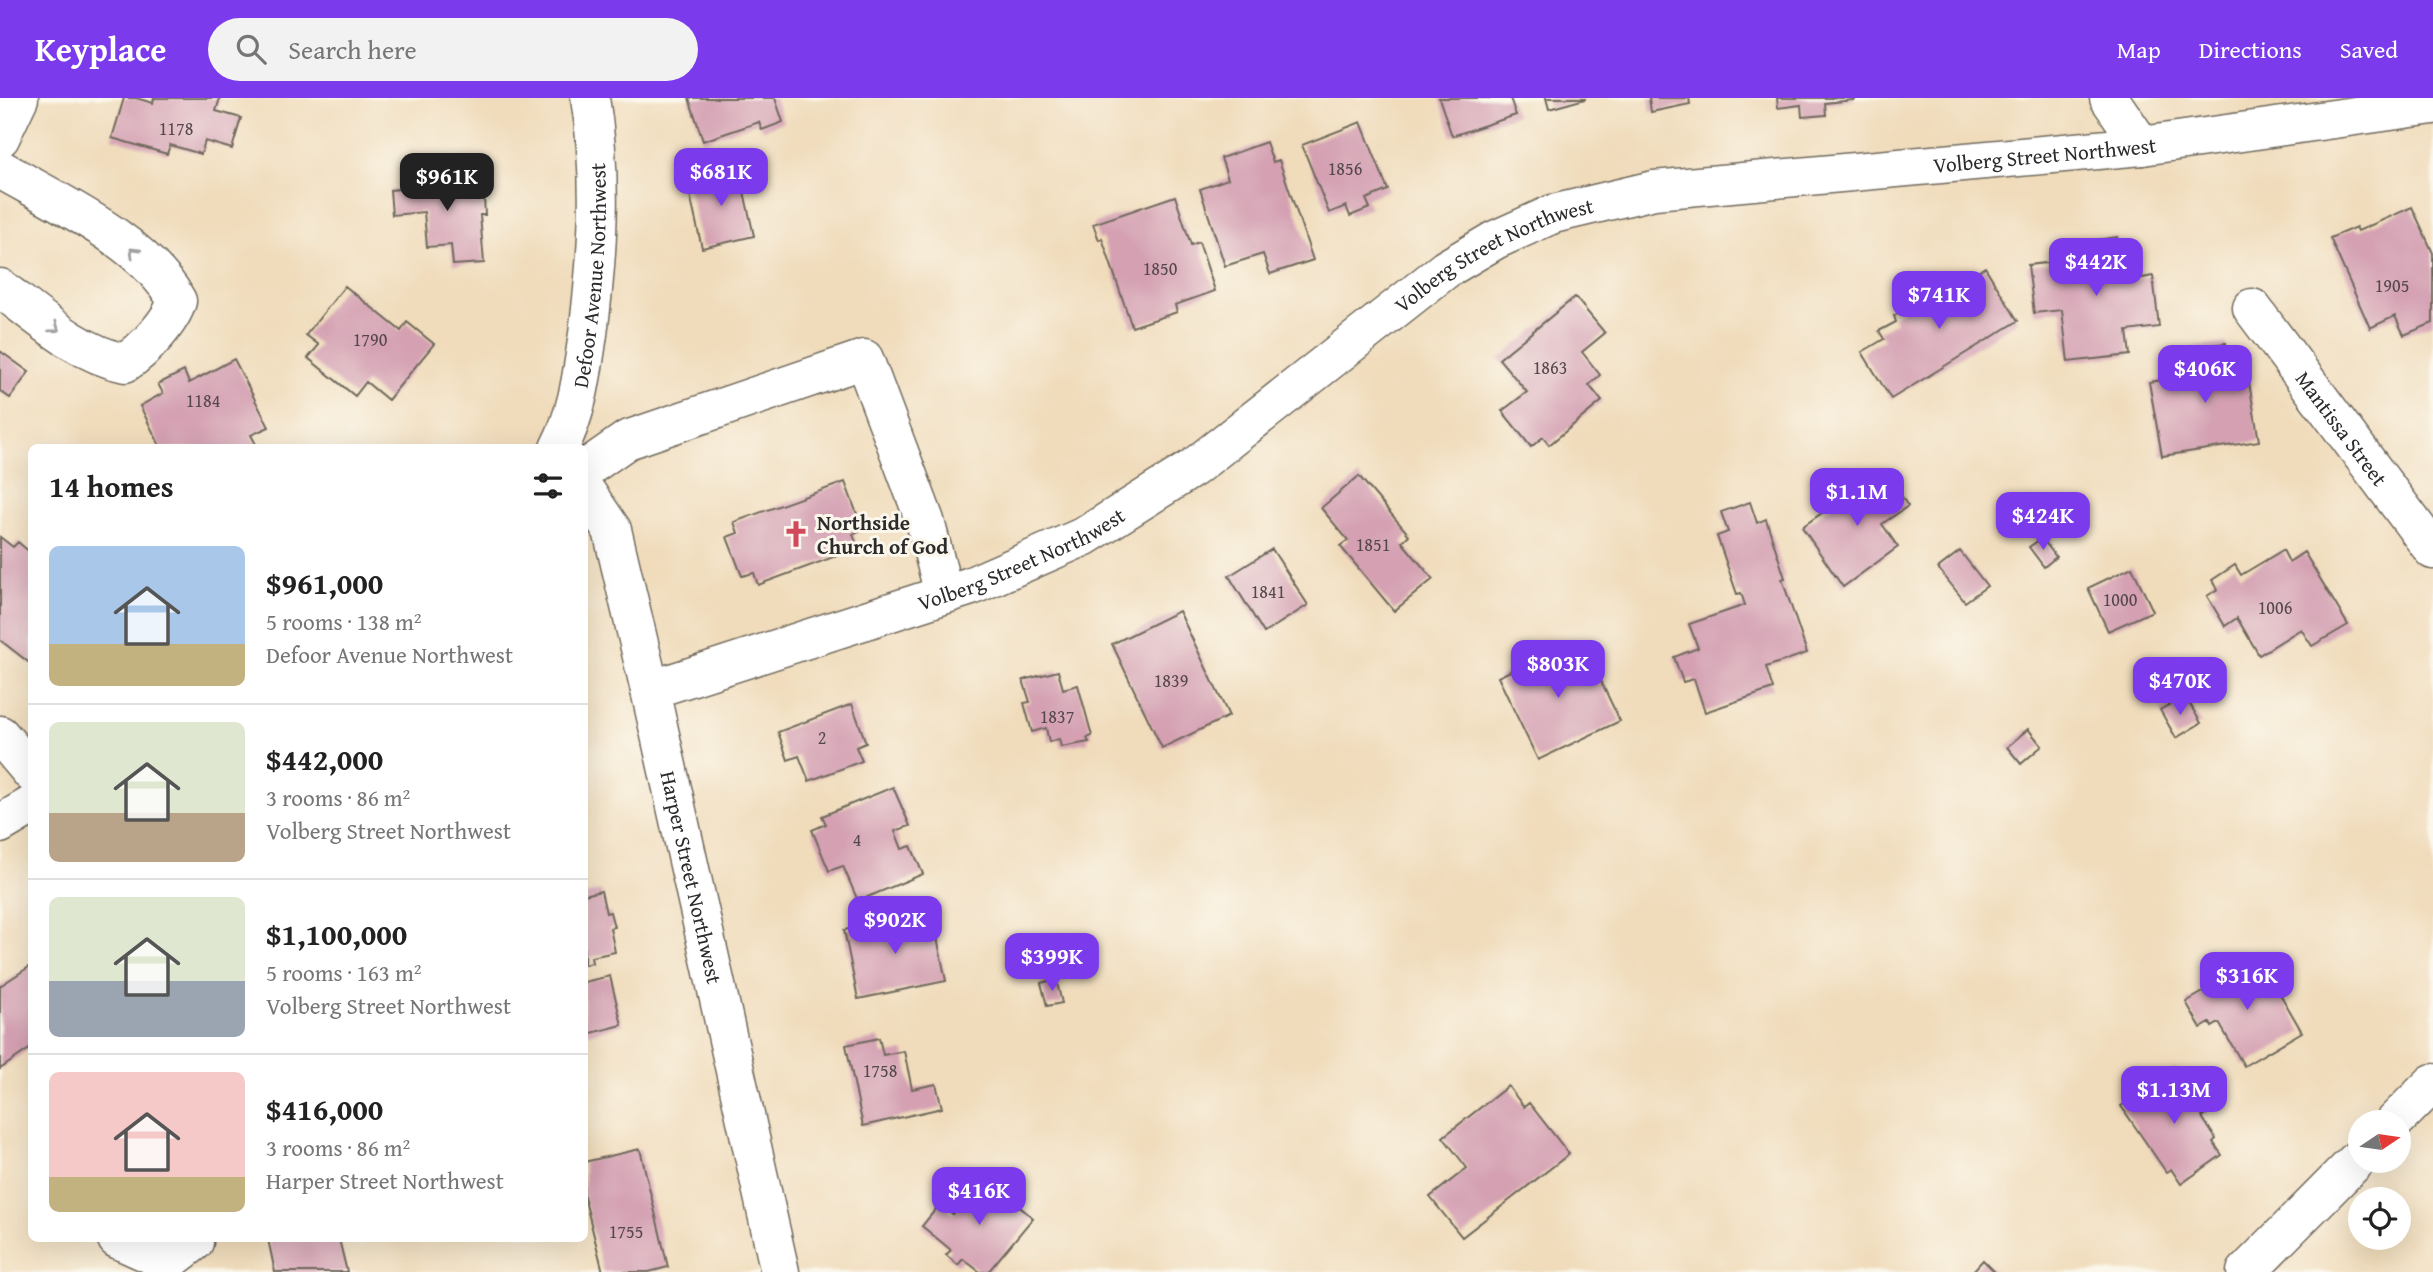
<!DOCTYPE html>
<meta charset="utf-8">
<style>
:root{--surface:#fff;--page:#f2f2f2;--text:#222;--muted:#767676;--line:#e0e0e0;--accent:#7c3aed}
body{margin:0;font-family:"Gentium Book Plus",serif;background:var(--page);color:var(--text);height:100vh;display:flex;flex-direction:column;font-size:26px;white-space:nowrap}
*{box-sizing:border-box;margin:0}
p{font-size:23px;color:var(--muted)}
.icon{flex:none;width:38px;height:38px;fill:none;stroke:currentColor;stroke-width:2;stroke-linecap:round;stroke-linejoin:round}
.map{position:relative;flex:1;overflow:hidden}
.side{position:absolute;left:28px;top:346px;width:560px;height:798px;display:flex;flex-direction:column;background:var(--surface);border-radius:10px;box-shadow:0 7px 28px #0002}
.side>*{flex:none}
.needle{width:46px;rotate:77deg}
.controls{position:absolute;left:2348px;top:1012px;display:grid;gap:14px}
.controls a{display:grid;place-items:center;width:63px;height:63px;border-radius:50%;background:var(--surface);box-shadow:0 7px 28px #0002;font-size:35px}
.price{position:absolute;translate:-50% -60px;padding:0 16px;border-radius:14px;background:var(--accent);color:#fff;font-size:23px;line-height:46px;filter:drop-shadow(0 2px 4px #0008)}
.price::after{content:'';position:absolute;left:50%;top:42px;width:21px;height:16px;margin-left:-10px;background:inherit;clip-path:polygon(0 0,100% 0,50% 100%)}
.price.active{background:#222;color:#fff}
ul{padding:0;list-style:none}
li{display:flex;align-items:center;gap:21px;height:175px;padding:0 21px}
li+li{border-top:2px solid var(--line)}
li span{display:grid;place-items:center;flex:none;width:196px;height:140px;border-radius:10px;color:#555}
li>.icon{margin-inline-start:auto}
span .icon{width:84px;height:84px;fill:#fffc;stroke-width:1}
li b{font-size:30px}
h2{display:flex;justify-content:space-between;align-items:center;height:84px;padding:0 21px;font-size:30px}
header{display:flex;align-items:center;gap:42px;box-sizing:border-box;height:98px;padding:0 35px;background:var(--accent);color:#fff}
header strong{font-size:33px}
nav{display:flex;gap:38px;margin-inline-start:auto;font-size:24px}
.search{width:490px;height:63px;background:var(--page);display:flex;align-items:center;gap:18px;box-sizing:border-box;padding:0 24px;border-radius:38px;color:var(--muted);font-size:26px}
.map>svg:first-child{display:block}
.building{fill:#d4a0b2}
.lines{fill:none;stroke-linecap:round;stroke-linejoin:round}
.minor-casing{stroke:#70695d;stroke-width:41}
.minor{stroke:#fff;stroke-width:38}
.oneway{stroke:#a0a0a0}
.labels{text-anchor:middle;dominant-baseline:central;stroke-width:6;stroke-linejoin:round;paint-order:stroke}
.number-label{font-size:18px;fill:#55484d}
.street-label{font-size:21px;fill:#2b2b2b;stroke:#fbf7ec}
.poi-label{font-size:21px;font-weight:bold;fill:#2b2b2b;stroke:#fbf7ec;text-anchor:start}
</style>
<header>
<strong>Keyplace</strong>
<div class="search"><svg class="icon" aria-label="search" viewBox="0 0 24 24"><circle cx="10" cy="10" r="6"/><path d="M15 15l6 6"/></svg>Search here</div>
<nav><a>Map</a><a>Directions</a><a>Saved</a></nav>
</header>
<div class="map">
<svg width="2433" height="1174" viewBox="0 0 2433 1174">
<rect width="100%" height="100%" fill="#fbf7ec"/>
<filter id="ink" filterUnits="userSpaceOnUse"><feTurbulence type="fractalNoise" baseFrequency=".0143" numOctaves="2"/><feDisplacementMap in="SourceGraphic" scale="14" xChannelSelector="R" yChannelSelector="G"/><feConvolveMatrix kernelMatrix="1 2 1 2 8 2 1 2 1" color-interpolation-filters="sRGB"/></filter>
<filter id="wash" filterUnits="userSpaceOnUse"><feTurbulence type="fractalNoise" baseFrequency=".00686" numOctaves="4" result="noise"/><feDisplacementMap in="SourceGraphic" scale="28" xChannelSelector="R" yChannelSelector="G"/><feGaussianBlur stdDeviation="1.57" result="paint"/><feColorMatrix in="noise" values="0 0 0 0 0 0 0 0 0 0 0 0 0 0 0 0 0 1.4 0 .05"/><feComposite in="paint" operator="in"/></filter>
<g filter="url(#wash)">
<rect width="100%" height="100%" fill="#f0dcbb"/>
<g id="blocks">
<path class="building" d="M124,0H136L153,5L154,0H220L216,13L241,20L232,51L205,43L201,56L170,47L167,56L112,40Z
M689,0H775L783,24L762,32L759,24L703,43Z
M1439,0H1510L1516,17L1452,38Z
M1546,0H1585V1L1549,11Z
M1649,0H1689L1690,6L1651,14Z
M1777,0H1854V2L1825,5L1826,17L1802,19L1801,7L1778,10Z
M1361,24L1388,92L1366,101L1370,110L1350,118L1346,108L1329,115L1302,47Z
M1266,44L1273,64L1279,62L1313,162L1270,176L1263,156L1225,168L1200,91L1228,81L1221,60Z
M735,64L738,76H740L754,138L702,150L688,88L715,82L712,69Z
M461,69L462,81L475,79L477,101L484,100L485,117H480L484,165L453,167L451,147L427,149L424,114L392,117L390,92L420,89L419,85L438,83L437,71Z
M1175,98L1191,147L1199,144L1215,193L1175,207L1177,214L1132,229L1102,140L1099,142L1093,126Z
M2412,109L2433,155V225L2404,237L2395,218L2370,230L2330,140L2356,129L2358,133Z
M2117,139L2119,152L2133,151L2137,181L2153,178L2159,229L2127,233L2130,257L2068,264L2062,212L2034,215L2028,167L2073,162L2072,145Z
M1985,169L2018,223L1891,301L1862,254L1884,241L1879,233L1896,224L1894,218L1962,176L1965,181Z
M345,188L401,233L407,224L434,246L388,302L366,284L355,298L308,260L319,247L306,237Z
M1575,199L1605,235L1582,254L1600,277L1589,287L1602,303L1549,347L1543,339L1531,349L1502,313L1527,294L1499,261Z
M2226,245L2228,264L2245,261L2259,343L2162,358L2149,284L2194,277L2190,250Z
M0,253L29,274L10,300L0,293Z
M234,261L269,329L251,337L258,350H161L140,308L163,295L158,286L184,273L189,285Z
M1883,372L1908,408L1882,426L1898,449L1843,489L1802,429Z
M1359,378L1409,437L1402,444L1433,481L1394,513L1340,448L1348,442L1321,410Z
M845,384L863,432L853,436L858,450L758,487L754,475L742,478L727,439L738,435L734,424Z
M1750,404L1757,425L1766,421L1785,480L1782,481L1807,555L1766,569L1773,591L1705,614L1694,581L1683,584L1674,559L1698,550L1689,526L1745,507L1741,495L1737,496L1717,438L1728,434L1721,414Z
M0,439L13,449L18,444L32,456V567L0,542Z
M2042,440L2056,459L2044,469L2029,449Z
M1272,451L1308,507L1264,535L1229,478Z
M2283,452L2289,464L2304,454L2348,527L2312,548L2301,531L2259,557L2237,520L2225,528L2207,498L2218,491L2212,482L2235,467L2241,477Z
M1960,453L1987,488L1965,504L1938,470Z
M2132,469L2153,513L2108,533L2088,490Z
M1179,513L1229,618L1162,650L1112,546Z
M1574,542L1589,574L1595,571L1620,623L1538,662L1498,579Z
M1058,573L1063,591L1078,587L1092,638L1087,640L1089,644L1061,649L1059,641L1049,644L1046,630L1032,634L1024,605L1030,604L1023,582Z
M2185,598L2201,625L2176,640L2160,612Z
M852,606L866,645L856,649L862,663L809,683L799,658L788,662L778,634Z
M2028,631L2042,648L2021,666L2007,649Z
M893,689L910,728L895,733L902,751L911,748L923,776L858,803L843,768L829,773L812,732L826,726L822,718Z
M601,793L606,815L610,814L614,829L610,830L615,854L591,859L592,865L584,867V797Z
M932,815L946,883L858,901L844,832Z
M2260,861L2302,934L2244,968L2219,925L2212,929L2210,925L2201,930L2186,904Z
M32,867V949L0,971V888Z
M610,878L622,927L584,937V884Z
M1056,881L1062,905L1047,908L1041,885Z
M879,940L883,957L904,953L912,991L936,986L942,1010L863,1028L846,947Z
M2175,971L2191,994L2194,991L2209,1014L2202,1019L2216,1041L2213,1044L2222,1057L2181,1086L2171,1071L2166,1074L2121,1008Z
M1508,988L1524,1009L1529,1005L1569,1056L1462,1139L1430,1099L1467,1070L1443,1039Z
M640,1051L668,1169L649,1174H603L584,1098V1064Z
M984,1079L1033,1120L988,1174H980L963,1161L958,1167L946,1157L951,1152L922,1128L940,1106L953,1116Z
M268,1141H339L347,1174H275Z
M1983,1162L1995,1174H1972Z"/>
</g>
</g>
<g filter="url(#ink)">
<use href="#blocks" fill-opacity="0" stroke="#70695d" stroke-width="2"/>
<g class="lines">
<defs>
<g id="minor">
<path d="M2109,0L2142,48"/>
<path d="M0,40L19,0"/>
<path d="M0,71C57,104 146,144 177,203C171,224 143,253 125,265C77,255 38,218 0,190"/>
<path id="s1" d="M2252,210L2433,452"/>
<path id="s2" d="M559,350C578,314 582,276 588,236C598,157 603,79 590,0"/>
<path d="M584,372L627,342L864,261L925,423L944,496"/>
<path id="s3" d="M584,391L612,432L650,592L780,1174"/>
<path id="s4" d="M650,592L971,488L1085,438L1193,370L1446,171L1495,142L1553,116L1654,92L2142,48L2433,7"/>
<path d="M0,637L32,675"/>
<path d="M0,726L32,707"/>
<path d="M2394,1024L2433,985"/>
<path d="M117,1141L168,1164L194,1144L193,1141"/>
<path d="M2246,1174L2361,1058"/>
</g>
</defs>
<use href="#minor" class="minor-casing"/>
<use href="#minor" class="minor"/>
</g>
<defs><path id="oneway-chevron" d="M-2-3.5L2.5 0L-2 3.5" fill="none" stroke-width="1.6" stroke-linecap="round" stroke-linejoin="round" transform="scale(1.75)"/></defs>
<g class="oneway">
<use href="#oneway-chevron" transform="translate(134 154) rotate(-135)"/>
<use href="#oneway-chevron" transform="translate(55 230) rotate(36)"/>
</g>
</g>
<defs>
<symbol id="church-bare" viewBox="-9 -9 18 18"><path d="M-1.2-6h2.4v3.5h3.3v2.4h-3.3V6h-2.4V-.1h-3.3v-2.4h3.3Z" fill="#d1495b" stroke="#fbf7ec" stroke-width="2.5" paint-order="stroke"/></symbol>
</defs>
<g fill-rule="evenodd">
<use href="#church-bare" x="777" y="417" width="38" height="38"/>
</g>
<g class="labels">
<g class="number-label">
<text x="176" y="30">1178</text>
<text x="1345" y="70">1856</text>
<text x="1160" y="170">1850</text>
<text x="2392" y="187">1905</text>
<text x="370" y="241">1790</text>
<text x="1550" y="269">1863</text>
<text x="203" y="302">1184</text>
<text x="1373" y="446">1851</text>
<text x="1268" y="493">1841</text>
<text x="2120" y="501">1000</text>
<text x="2275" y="509">1006</text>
<text x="1171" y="582">1839</text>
<text x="1057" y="618">1837</text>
<text x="822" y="639">2</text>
<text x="857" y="741">4</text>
<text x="880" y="972">1758</text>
<text x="626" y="1133">1755</text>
</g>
<g class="street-label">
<text stroke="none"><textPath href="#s4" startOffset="1528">Volberg Street Northwest</textPath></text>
<text stroke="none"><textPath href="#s4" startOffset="961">Volberg Street Northwest</textPath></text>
<text stroke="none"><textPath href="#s2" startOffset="177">Defoor Avenue Northwest</textPath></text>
<text stroke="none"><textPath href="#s1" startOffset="150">Mantissa Street</textPath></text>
<text stroke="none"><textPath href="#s4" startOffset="394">Volberg Street Northwest</textPath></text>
<text stroke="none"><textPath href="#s3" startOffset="406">Harper Street Northwest</textPath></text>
</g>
<g class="poi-label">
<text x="817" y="424">Northside<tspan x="817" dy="24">Church of God</tspan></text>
</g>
</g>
</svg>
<div class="controls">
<a><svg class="needle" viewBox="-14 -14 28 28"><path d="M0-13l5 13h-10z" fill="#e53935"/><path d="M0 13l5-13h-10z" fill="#767676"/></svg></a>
<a><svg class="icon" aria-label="locate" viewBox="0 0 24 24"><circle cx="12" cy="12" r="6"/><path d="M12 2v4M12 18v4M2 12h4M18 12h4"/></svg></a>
</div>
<b class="price" style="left:721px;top:110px">$681K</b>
<b class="price active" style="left:447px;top:115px">$961K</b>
<b class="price" style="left:2096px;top:200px">$442K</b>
<b class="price" style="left:1939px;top:233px">$741K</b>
<b class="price" style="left:2205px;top:307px">$406K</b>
<b class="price" style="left:1857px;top:430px">$1.1M</b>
<b class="price" style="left:2043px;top:454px">$424K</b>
<b class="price" style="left:1558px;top:602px">$803K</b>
<b class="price" style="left:2180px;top:619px">$470K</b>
<b class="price" style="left:895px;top:858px">$902K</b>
<b class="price" style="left:1052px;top:895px">$399K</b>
<b class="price" style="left:2247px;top:914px">$316K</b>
<b class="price" style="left:2174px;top:1028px">$1.13M</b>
<b class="price" style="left:979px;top:1129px">$416K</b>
<section class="side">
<h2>14 homes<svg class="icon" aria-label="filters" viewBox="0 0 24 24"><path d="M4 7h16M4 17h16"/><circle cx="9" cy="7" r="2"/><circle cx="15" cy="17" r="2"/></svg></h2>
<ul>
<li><span style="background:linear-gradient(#a9c7e8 70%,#c2b280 0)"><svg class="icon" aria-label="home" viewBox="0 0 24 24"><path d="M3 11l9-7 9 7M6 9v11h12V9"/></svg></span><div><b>$961,000</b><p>5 rooms · 138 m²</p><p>Defoor Avenue Northwest</p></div></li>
<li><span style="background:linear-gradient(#dfe7d0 65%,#b9a48a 0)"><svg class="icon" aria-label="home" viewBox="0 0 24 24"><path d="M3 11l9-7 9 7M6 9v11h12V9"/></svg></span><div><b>$442,000</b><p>3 rooms · 86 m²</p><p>Volberg Street Northwest</p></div></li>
<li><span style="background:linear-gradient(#dfe7d0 60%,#9aa5b1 0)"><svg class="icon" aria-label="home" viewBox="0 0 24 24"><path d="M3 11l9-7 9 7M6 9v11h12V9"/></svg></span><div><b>$1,100,000</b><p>5 rooms · 163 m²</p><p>Volberg Street Northwest</p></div></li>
<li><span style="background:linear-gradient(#f6c9c9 75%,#c2b280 0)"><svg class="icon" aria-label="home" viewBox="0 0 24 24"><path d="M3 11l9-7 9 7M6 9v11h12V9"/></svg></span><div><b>$416,000</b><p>3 rooms · 86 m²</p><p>Harper Street Northwest</p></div></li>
</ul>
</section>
</div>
